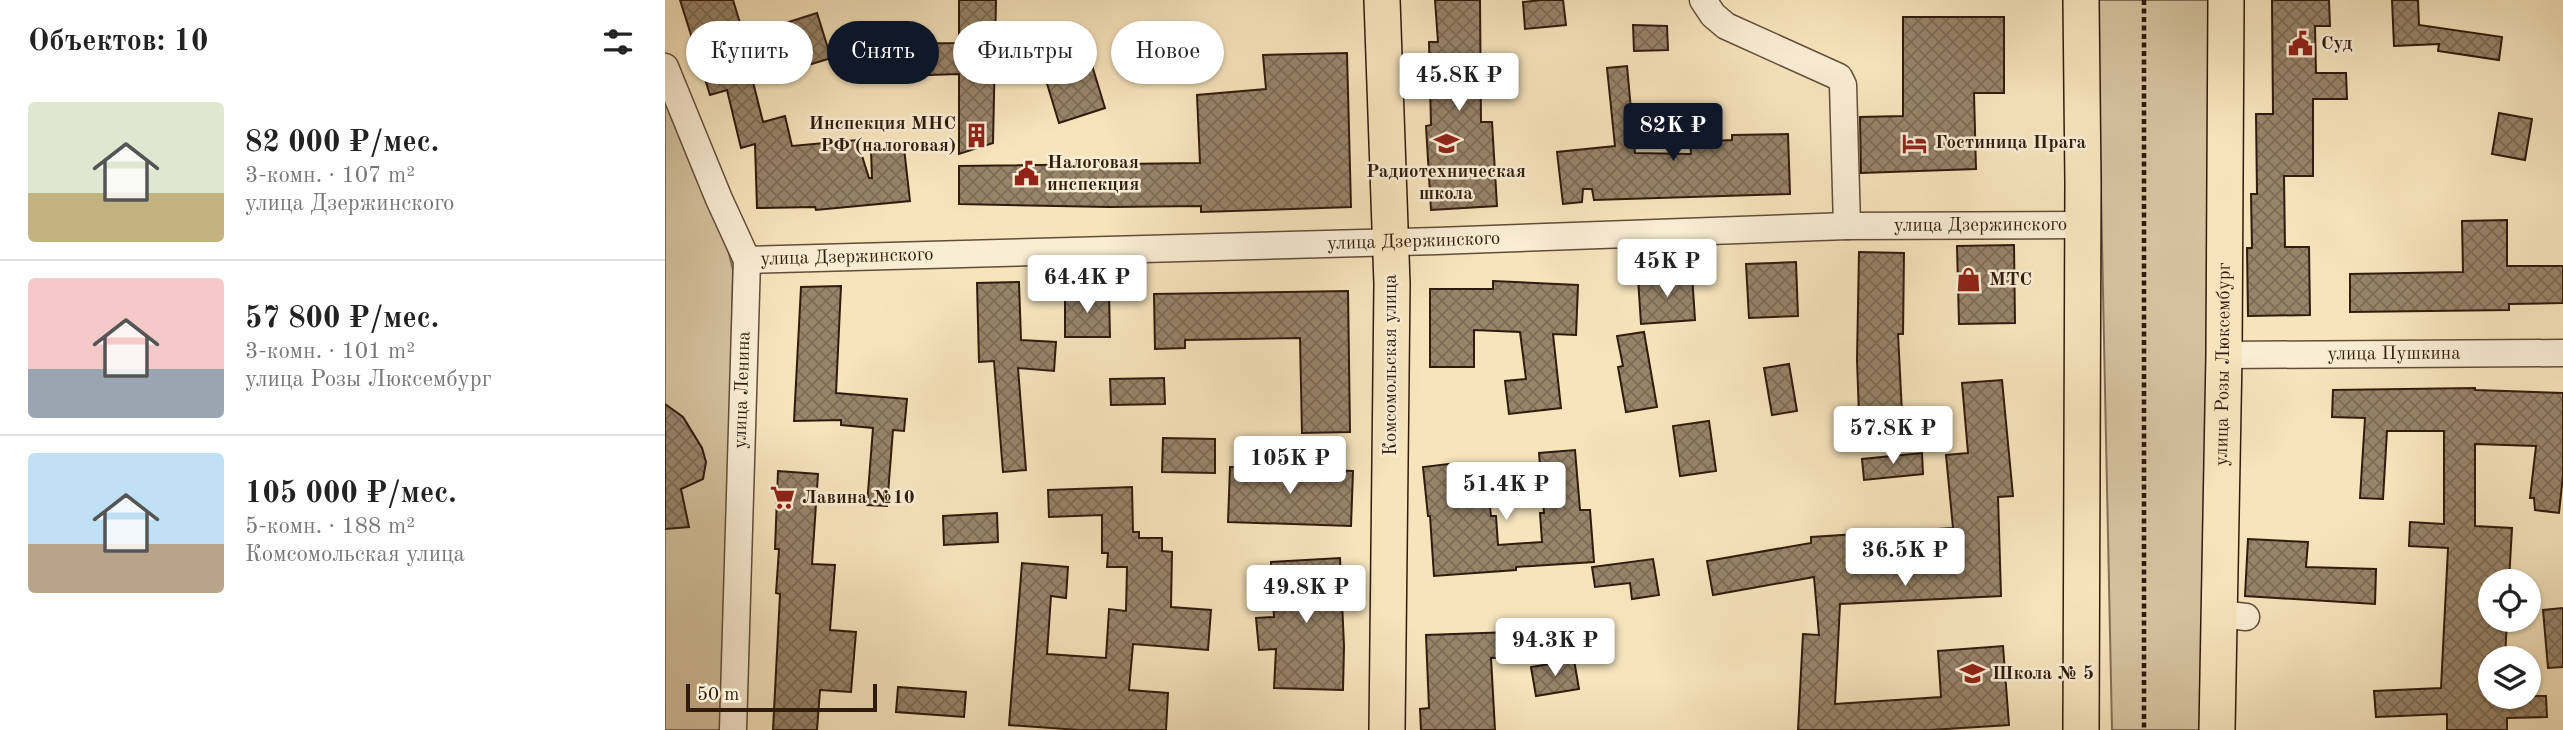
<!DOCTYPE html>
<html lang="ru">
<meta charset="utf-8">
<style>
:root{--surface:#fff;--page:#f2f2f2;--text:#222;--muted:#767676;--line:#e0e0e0;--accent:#111827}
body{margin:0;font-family:"Old Standard TT",serif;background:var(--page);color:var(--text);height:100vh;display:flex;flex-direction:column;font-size:26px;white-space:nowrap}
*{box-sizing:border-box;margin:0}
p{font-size:23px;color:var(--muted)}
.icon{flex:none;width:38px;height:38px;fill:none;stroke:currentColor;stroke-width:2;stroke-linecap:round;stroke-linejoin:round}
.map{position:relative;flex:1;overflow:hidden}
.panel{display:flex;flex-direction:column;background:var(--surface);width:665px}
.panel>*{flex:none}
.guide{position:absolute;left:21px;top:21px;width:665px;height:63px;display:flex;gap:14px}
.fabs{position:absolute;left:1813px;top:569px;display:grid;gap:14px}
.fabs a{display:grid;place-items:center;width:63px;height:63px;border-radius:50%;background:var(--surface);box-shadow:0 2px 5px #0004;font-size:35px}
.scale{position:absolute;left:21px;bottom:18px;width:191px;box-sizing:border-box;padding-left:7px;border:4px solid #301b0d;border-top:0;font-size:19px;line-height:24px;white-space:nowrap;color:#301b0d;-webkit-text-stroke:5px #f9edd4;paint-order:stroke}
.price{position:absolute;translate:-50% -60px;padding:0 16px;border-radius:7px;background:#fff;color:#222;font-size:23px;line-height:46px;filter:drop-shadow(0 2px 4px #0008)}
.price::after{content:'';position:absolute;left:50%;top:42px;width:21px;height:16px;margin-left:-10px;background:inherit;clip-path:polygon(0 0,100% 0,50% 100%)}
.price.on{background:var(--accent);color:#fff}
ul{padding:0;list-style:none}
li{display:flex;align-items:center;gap:21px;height:175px;padding:0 28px}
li+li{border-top:2px solid var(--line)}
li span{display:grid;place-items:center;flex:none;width:196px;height:140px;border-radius:7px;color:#555}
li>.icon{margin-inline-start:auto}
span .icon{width:84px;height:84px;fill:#fffc;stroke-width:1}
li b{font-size:30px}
h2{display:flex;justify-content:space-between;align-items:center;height:84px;padding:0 28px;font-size:30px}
.pill{padding:0 24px;border-radius:32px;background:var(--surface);box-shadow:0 2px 5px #0004;font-size:24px;line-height:63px}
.pill.on{background:var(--accent);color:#fff}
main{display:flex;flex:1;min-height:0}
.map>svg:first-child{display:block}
.green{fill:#d4c29f;stroke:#826e56;stroke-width:2}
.building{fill:url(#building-cross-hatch);stroke:#301b0d;stroke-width:2}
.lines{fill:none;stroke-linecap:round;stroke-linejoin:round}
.minor-casing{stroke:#624d39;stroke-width:29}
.major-casing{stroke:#301b0d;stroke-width:38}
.path{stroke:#301b0d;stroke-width:4.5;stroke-dasharray:5 3.5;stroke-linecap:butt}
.minor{stroke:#f9edd4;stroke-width:26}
.major{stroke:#f6e4bd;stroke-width:35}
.labels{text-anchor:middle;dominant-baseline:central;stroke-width:5;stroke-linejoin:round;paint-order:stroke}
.poi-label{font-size:19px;font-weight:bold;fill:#301b0d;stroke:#f9edd4;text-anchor:start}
.street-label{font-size:19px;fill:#301b0d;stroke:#f9edd4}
</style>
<main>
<section class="panel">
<h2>Объектов: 10<svg class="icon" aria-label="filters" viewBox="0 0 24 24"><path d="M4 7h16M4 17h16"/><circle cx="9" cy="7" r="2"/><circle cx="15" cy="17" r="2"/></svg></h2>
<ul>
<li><span style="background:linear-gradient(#dfe7d0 65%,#c2b280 0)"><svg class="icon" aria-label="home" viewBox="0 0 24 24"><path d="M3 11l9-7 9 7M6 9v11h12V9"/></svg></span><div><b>82 000 ₽/мес.</b><p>3-комн. · 107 m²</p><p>улица Дзержинского</p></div></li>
<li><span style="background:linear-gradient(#f6c9c9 65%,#9aa5b1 0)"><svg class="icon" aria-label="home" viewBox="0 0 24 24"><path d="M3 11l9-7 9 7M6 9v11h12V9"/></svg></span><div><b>57 800 ₽/мес.</b><p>3-комн. · 101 m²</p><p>улица Розы Люксембург</p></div></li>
<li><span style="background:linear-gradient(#bfe0f5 65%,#b9a48a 0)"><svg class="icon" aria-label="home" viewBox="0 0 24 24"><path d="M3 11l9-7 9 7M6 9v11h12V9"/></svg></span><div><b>105 000 ₽/мес.</b><p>5-комн. · 188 m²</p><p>Комсомольская улица</p></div></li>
</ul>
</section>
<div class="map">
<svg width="1898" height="730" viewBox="0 0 1898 730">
<defs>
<pattern id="building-cross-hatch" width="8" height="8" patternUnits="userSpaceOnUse" patternTransform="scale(1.75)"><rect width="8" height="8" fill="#978469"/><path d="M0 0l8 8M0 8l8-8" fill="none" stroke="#7c6b55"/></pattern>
</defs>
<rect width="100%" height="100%" fill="#f6e4bd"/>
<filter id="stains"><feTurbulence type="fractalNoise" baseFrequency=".00286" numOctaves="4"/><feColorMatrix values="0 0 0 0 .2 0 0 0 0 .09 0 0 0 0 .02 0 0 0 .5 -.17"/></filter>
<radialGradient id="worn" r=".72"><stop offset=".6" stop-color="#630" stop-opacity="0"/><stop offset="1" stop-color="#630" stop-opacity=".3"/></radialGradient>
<path class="green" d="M1432,0H1547L1543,730H1447Z
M0,67L61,242L68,270L59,730H0Z"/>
<path class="building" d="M15,0H68L79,36L152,13L166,58L88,82L98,122L120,116L127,146L192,140L204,178H207L206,151L239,148L245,201L151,210L150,207L92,208L90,144L76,148L62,90L45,95Z
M294,0H331L328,143L294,154V74L234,76V79L211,80L206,44L294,43Z
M770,0H815L816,122H827L832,206L766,210L761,126L766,125L764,42H773Z
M876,0H898L901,25L860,29L858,2Z
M1607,0H1664L1665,26H1650L1651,73H1681L1682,99H1648V176H1619L1620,247H1644L1645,315L1583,316L1582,248H1587L1586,194H1592L1591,114H1608Z
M1727,0H1753L1754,25L1837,37L1834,60L1773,51L1774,44L1729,46Z
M1238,17H1339V93H1309L1311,169L1196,173L1195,117L1238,116Z
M968,25L1002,26L1003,50L969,51Z
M415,26L440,108L394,123L369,41Z
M682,53L686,207L536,212V206L444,207L294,204V166L535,163L532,95L601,89L598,55Z
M962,66L970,153L1026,154L1025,142L1067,140V135L1123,134L1125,194L929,200L927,189H918L917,202L898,204L892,152L950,146L942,68Z
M1834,113L1867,119L1860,160L1827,154Z
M1842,220V266H1898V303L1844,304V310L1685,312V274L1798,272L1797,221Z
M1349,245L1350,323L1294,324L1292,246Z
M1194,252L1239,253L1238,334H1233L1237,413L1194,415L1192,360Z
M1131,262L1133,316L1084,318L1081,264Z
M1027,274L1030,320L976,324L973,278Z
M828,281L913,285L911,335L888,334L896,408L844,414L840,381L861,379L855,332L809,330V367H765V289H828Z
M354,282L356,340L391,342L389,371L353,368L361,470L338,472L329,361L314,362L312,283Z
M176,286L171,393L242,399L239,431L228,430L222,506L202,505L208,428L176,425V420L129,421L136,287Z
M683,291L685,432L637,433L635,338L520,340V348L490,349L489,294Z
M444,292L445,337H400V293Z
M979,332L992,407L961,412L953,367L958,366L952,336Z
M1124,364L1132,411L1107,415L1099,368Z
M499,378L500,404L446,405L445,379Z
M1337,380L1348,496L1333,497L1336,596L1175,604L1170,704L1276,697L1273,651L1338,646L1344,725L1265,730H1133L1138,634L1154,635L1149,577L1048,595L1042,561L1146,543V537L1288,528L1281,455L1303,453L1297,383Z
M1810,388V390L1898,393V475L1894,513L1870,510L1869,498H1865L1871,446L1810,444V526L1847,528L1844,581H1825V620H1842L1840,658H1825V696H1881L1882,717L1842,718V730H1782V714L1711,717L1709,691L1776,688L1783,548L1744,546L1745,522L1779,524V431H1722L1718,499L1695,498L1700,418L1667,417L1668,390Z
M0,404L18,417L37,448L41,462L38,479L16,489L24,527L0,529Z
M1044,421L1051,471L1015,476L1008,426Z
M498,438L550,439V473L497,472Z
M910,450L915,510H925L929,562L851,567V570L769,576L765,516H763L758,467L791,463L794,487L822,484L826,516H831L833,545L877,542L875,513H879L874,453Z
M1257,453L1258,474L1199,480L1197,459Z
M565,467L688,471L686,526L563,522Z
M113,471L153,474L147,564L170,565L165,630L191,632L186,692L155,690L152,730H108L115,594L111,593L114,549H110Z
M467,487L468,532H474V538H497V551L507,552L506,607L546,610L543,650L468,644L464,690L503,693L501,730H414L344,725L357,563L403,567L401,598L386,596L382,654L441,658L444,609L461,611L462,567H442L443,553H437V515L384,517L383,490Z
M332,513L333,542L279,545L278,516Z
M1583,539L1643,542L1641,567L1711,569L1710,604L1580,596Z
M675,558L679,646L678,690L609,688L611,649L594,650L591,618L609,617L606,562Z
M988,559L994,595L967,599L965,583L930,587L927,567Z
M1898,608V667L1883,668L1878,610Z
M846,632L847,657L826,658L830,730H756L755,709L764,708L761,635Z
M909,660L914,689L871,696L866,667Z
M233,687L301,692L299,717L231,712Z"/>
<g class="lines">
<defs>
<g id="minor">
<path d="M1038,0L1048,15L1061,26L1174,77L1178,85L1182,226"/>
<path d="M0,67L54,199L82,260L68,730"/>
<path id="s1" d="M82,260L772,241L1182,226L1417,225"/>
<path id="s2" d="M1559,355L1898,353"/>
<path d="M1555,614L1581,617"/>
</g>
<g id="major">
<path d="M717,0L727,284L722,730"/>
<path d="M1416,0L1418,183L1416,730"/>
<path id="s3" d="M1552,730L1559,355L1561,0"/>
</g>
</defs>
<use href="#minor" class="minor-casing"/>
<use href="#major" class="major-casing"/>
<path class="path" d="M1479,0V730"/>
<use href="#minor" class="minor"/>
<use href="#major" class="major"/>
</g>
<defs>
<symbol id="civic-bare" viewBox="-9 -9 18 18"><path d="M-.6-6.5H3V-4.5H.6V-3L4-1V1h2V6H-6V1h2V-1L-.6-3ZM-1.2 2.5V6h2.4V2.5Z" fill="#8f2418" stroke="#f9edd4" stroke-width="2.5" paint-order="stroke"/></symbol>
<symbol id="building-bare" viewBox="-9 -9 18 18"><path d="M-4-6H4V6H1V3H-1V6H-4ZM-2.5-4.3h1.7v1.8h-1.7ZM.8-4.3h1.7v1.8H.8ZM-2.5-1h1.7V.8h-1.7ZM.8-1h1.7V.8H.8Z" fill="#8f2418" stroke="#f9edd4" stroke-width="2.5" paint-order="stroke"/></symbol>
<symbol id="hotel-bare" viewBox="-9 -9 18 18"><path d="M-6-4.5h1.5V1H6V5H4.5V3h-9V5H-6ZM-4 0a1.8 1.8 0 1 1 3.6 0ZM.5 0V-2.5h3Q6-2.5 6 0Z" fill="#8f2418" stroke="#f9edd4" stroke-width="2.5" paint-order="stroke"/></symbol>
<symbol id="school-bare" viewBox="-9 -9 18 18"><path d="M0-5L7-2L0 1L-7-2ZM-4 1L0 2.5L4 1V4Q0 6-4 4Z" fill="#8f2418" stroke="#f9edd4" stroke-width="2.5" paint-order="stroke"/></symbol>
<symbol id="shop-bare" viewBox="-9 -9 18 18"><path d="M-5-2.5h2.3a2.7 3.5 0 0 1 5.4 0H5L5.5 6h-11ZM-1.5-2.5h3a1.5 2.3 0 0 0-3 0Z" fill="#8f2418" stroke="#f9edd4" stroke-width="2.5" paint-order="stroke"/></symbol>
<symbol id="supermarket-bare" viewBox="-9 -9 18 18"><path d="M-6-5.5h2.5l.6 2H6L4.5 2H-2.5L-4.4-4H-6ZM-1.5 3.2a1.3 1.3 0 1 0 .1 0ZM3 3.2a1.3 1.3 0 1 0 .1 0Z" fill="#8f2418" stroke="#f9edd4" stroke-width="2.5" paint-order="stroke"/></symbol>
</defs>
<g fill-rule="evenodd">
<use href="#civic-bare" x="1618" y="26" width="35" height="35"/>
<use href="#building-bare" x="294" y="118" width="35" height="35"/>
<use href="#hotel-bare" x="1232" y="126" width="35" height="35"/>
<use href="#school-bare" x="764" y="126" width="35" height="35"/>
<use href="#civic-bare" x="344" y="156" width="35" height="35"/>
<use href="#shop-bare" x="1286" y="262" width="35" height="35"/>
<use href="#supermarket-bare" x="100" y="480" width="35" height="35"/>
<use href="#school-bare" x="1290" y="656" width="35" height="35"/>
</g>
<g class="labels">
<g class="poi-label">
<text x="1656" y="44">Суд</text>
<text x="291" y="124" text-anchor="end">Инспекция МНС<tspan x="291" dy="22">РФ (налоговая)</tspan></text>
<text x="1270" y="143">Гостиница Прага</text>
<text x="382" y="163">Налоговая<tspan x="382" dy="22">инспекция</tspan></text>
<text x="781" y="172" text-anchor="middle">Радиотехническая<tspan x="781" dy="22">школа</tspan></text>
<text x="1324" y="280">МТС</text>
<text x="137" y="498">Лавина №10</text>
<text x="1327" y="674">Школа № 5</text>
</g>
<g class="street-label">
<text stroke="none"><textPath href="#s1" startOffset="1234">улица Дзержинского</textPath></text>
<text stroke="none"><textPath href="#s1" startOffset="667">улица Дзержинского</textPath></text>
<text stroke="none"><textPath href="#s1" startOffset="100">улица Дзержинского</textPath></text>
<text stroke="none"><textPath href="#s2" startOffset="170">улица Пушкина</textPath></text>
<text transform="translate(726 365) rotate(-90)">Комсомольская улица</text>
<text stroke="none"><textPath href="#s3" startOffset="366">улица Розы Люксембург</textPath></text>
<text transform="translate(78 390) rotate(-88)">улица Ленина</text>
</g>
</g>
<rect width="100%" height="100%" filter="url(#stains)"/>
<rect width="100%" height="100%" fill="url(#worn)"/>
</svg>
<div class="fabs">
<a><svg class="icon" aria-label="locate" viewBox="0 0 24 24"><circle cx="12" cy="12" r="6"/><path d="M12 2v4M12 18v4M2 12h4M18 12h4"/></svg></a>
<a><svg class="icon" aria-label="layers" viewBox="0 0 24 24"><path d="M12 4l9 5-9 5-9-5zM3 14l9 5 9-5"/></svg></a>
</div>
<div class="scale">50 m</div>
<b class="price" style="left:794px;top:113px">45.8K ₽</b>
<b class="price on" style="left:1008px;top:163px">82K ₽</b>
<b class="price" style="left:1002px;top:299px">45K ₽</b>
<b class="price" style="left:422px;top:315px">64.4K ₽</b>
<b class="price" style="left:1228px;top:466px">57.8K ₽</b>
<b class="price" style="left:625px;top:496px">105K ₽</b>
<b class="price" style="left:841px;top:522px">51.4K ₽</b>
<b class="price" style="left:1240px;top:588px">36.5K ₽</b>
<b class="price" style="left:641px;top:625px">49.8K ₽</b>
<b class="price" style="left:890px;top:678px">94.3K ₽</b>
<div class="guide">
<a class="pill">Купить</a>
<a class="pill on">Снять</a>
<a class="pill">Фильтры</a>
<a class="pill">Новое</a>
</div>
</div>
</main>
